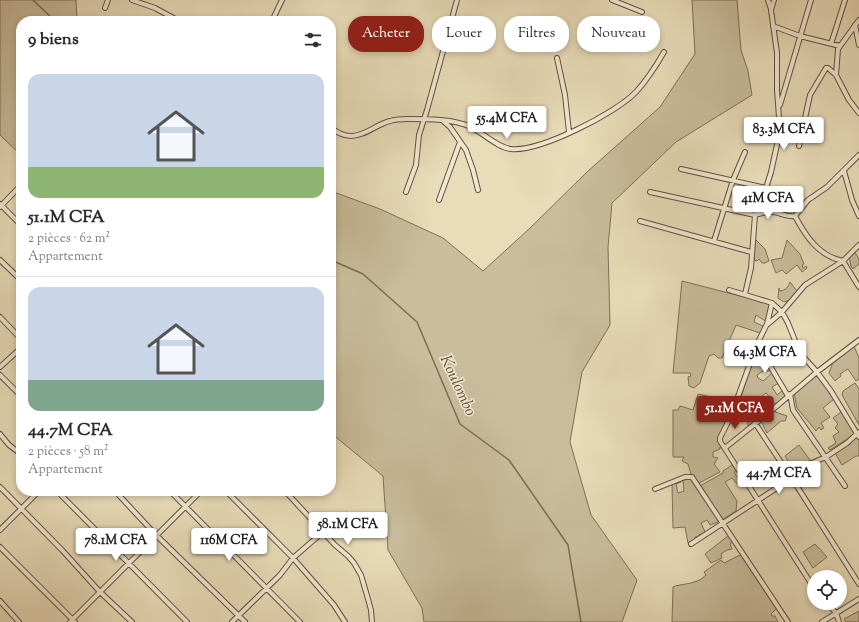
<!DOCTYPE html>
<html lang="fr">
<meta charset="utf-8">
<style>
:root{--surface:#fff;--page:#f7f7f7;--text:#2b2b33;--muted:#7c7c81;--line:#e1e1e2;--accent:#8f2418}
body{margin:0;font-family:"Sorts Mill Goudy",serif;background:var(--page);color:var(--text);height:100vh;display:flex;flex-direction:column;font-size:15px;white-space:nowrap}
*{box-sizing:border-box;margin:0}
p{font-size:13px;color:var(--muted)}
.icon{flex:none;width:22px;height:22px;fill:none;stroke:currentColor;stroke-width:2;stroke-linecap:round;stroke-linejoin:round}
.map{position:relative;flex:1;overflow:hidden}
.side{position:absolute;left:16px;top:16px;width:320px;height:480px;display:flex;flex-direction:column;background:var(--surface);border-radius:16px;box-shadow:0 2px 6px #0003}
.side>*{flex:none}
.guide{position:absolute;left:348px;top:16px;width:380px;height:36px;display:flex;gap:8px}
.tools{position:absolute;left:807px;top:570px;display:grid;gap:8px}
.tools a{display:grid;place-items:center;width:40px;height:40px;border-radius:50%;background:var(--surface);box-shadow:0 2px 6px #0003;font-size:20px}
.price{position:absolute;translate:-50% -34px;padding:0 9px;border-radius:4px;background:#fff;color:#222;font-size:13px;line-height:26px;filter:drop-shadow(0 1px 2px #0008)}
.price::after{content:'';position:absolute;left:50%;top:24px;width:12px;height:9px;margin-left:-6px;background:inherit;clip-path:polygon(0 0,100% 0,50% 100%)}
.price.active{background:var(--accent);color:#fff}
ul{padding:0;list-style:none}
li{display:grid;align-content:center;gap:8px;height:212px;padding:0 12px}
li+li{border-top:1px solid var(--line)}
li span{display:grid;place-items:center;height:124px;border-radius:12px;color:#555}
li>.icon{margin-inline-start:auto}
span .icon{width:72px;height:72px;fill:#fffc;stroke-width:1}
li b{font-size:17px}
h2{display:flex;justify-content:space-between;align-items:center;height:48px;padding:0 12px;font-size:17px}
.pill{padding:0 14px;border-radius:16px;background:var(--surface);box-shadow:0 2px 6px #0003;font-size:14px;line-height:36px}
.pill.active{background:var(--accent);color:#fff}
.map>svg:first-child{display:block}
.green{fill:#cabd9d;stroke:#7e7058}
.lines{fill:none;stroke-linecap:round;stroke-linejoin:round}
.stream{stroke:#7b6c55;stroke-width:1.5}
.minor-casing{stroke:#60513d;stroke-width:6}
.minor{stroke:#f1e8d2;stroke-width:4}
.labels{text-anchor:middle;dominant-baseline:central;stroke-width:3;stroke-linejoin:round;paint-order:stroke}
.water-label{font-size:16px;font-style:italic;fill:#5c4e3a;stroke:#f1e8d2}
</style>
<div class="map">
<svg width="859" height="622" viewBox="0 0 859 622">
<rect width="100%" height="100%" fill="#e9dcb9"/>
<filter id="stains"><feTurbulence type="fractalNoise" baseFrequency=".005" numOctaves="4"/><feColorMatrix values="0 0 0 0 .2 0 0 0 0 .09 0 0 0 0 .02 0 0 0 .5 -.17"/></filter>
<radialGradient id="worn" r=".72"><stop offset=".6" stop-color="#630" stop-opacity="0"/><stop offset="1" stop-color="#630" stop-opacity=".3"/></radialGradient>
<path class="green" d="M0,0H76L77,20L78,21H21V155L0,135Z
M692,0H737L741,50L748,71L752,95L676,142L612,203L608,247L610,325L582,372L570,442L591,515L637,580L622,622H424L422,608L388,550L383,476L331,433V191L380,209L443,238L483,271L529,229L587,172L660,107L695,54Z
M755,239L765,249L769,261L765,263H762L759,259L757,261L754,260Z
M787,240L800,254L804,264L802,265L803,268L806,266L807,268L802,272L797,265L786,274L782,270L776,273L771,260L782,258Z
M854,251L859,259V264L853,269L851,266L849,256Z
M682,281L771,304L767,322L756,315L754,322L765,327L760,333L736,325L722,358H718L714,354L709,356L700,383L694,388L689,386L688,377L691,376L690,373H673Z
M790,282L797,291L790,300L784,302L778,298L779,288L780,291C786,290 788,287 790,282Z
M854,346L859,358V379L856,381L848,369L840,374L841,376L835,381L829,373L833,362Z
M755,359L759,365L767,361L771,371H763L757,375L758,378L763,381L772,373L779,383L772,387L777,395L783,390L786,396L776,405L766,393L758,399L762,406L757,408L762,417L756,420L753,418L752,421L755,422L748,428V420L745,417L746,414L739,403L753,361Z
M817,375L834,399L823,408L830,417L821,423L824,428L821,430L819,427L816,431L797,408L794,393Z
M855,383L859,389V425L842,395L843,391Z
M698,394L712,397L710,402L707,403L703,414L712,416L716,412L714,409L721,402L717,399L733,403L731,406L728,405L726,417L728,419L718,441L722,446L720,447V449L713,452V457L718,458L714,464L720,472L699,483L691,474L688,464L682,461L684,457H673V410H678L680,406L693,410Z
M773,411L787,416L785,421H781L767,433L761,421Z
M841,412L855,434L830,450L828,448L836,443L833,436L839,432L835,428L838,424L833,418Z
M857,437L859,440V456H856L842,465L835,453Z
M799,445L810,460L794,471L785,456Z
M732,465L737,470L734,472L737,477L740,475L744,481L737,484L732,478L725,482L737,501L736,511L722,520L700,486L723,473V471Z
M692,479L720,521L710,525L707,520L701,523L705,532L702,535L700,534L697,537H695V540L688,543L685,527L673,528L672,483L681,480V482L676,484L678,493L684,491L683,480Z
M728,536L733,541L730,544L732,549L727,550L721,554L722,558L711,563L705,554Z
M815,544L827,557L813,568L803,552Z
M742,554L777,608L771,614L772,616H775L778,622H672L673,587L675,586L691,583L700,580L706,575L704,572L721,560L724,563Z
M859,611V622H846L844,619Z"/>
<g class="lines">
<path class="stream" d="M33,0L55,21
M331,260L363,274L417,322L460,424L509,460L568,545L581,622"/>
<defs>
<path id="minor" d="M132,0L155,8L179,21
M612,0L642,12
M768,0L771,9
M105,8L108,0
M859,20L838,49L836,75L849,100L859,113
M272,21L282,0
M855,25L859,45
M773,26L800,36L840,46
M831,44L845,0
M557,58L565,95L569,132
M780,105L811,0
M443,121L450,127L466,150L473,170L478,190
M331,128C337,132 343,136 351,136C365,136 377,124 390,121C396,119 403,119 408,119C428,119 454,119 471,127C483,133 498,148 511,149C540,152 616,113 636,92C647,80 656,66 664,52
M799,146L810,95L826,68H828L836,75
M681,169L766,188
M844,171L852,200L859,216
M406,192L416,165L419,135L427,110L457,0
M650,192L755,215C762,213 770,210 778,213C784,215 788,217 795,216L808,200L827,187L859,155
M439,200L460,142
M0,204L21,225
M0,207L21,185
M795,216C806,237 819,256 843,261L859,287
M640,221L751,252
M714,241L733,180L745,152
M0,260L21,280
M729,290L772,303L782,312L788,323L800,353L817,372L831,391L859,437
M745,294L751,268L755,215L766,188L771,172L780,131L777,90V53L771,10L774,0
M772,303L767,324L757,344L731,416L720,438V441L814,588
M0,317L21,339
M768,324L782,312L805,285L843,261L859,245
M757,344L788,396
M0,367L21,348
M0,375L21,396
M790,394L793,410L845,486
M755,423L800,491L859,584
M0,434L9,445L21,454
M725,448L771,411L817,372L859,340
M0,487L62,550L100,592L132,622
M655,489L685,477H692L788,622
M57,491L187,622
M115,491L156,535L245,622
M170,491L300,622
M226,491L293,558L334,605L345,622
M285,491L335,545L348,556L354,563L361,575L368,599L371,610L372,622
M0,530L39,491
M691,544L792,478L807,465L826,457L847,443L859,432
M0,547L75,622
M0,601L19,622
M827,603L836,613L839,622
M70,622L201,491
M232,622L280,575L293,558L323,532L346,515
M822,622L859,599"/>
</defs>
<use href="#minor" class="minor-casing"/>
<use href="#minor" class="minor"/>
</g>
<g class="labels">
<g class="water-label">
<text transform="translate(457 386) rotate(65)">Koulombo</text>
</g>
</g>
<rect width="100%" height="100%" filter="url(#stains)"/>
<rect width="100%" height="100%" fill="url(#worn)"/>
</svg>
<div class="tools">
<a><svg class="icon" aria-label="locate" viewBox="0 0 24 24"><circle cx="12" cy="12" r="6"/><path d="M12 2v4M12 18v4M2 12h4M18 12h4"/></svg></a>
</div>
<b class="price" style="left:507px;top:140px">55.4M CFA</b>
<b class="price" style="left:784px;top:151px">83.3M CFA</b>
<b class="price" style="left:768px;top:220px">41M CFA</b>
<b class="price" style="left:765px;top:374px">64.3M CFA</b>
<b class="price active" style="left:735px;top:430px">51.1M CFA</b>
<b class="price" style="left:779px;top:495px">44.7M CFA</b>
<b class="price" style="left:348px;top:546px">58.1M CFA</b>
<b class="price" style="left:116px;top:562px">78.1M CFA</b>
<b class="price" style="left:229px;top:562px">116M CFA</b>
<div class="guide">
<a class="pill active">Acheter</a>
<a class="pill">Louer</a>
<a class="pill">Filtres</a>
<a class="pill">Nouveau</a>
</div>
<section class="side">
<h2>9 biens<svg class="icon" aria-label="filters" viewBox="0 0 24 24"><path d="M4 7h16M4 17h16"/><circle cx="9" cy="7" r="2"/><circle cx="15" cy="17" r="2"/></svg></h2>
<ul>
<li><span style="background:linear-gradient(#c9d6e8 75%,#8fb573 0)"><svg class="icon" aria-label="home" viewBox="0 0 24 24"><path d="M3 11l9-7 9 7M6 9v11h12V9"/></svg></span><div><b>51.1M CFA</b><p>2 pièces · 62 m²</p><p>Appartement</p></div></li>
<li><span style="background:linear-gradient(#c9d6e8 75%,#7fa58c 0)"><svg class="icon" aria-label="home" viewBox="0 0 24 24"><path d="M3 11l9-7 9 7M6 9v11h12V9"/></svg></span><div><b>44.7M CFA</b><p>2 pièces · 58 m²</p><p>Appartement</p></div></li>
</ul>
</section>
</div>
